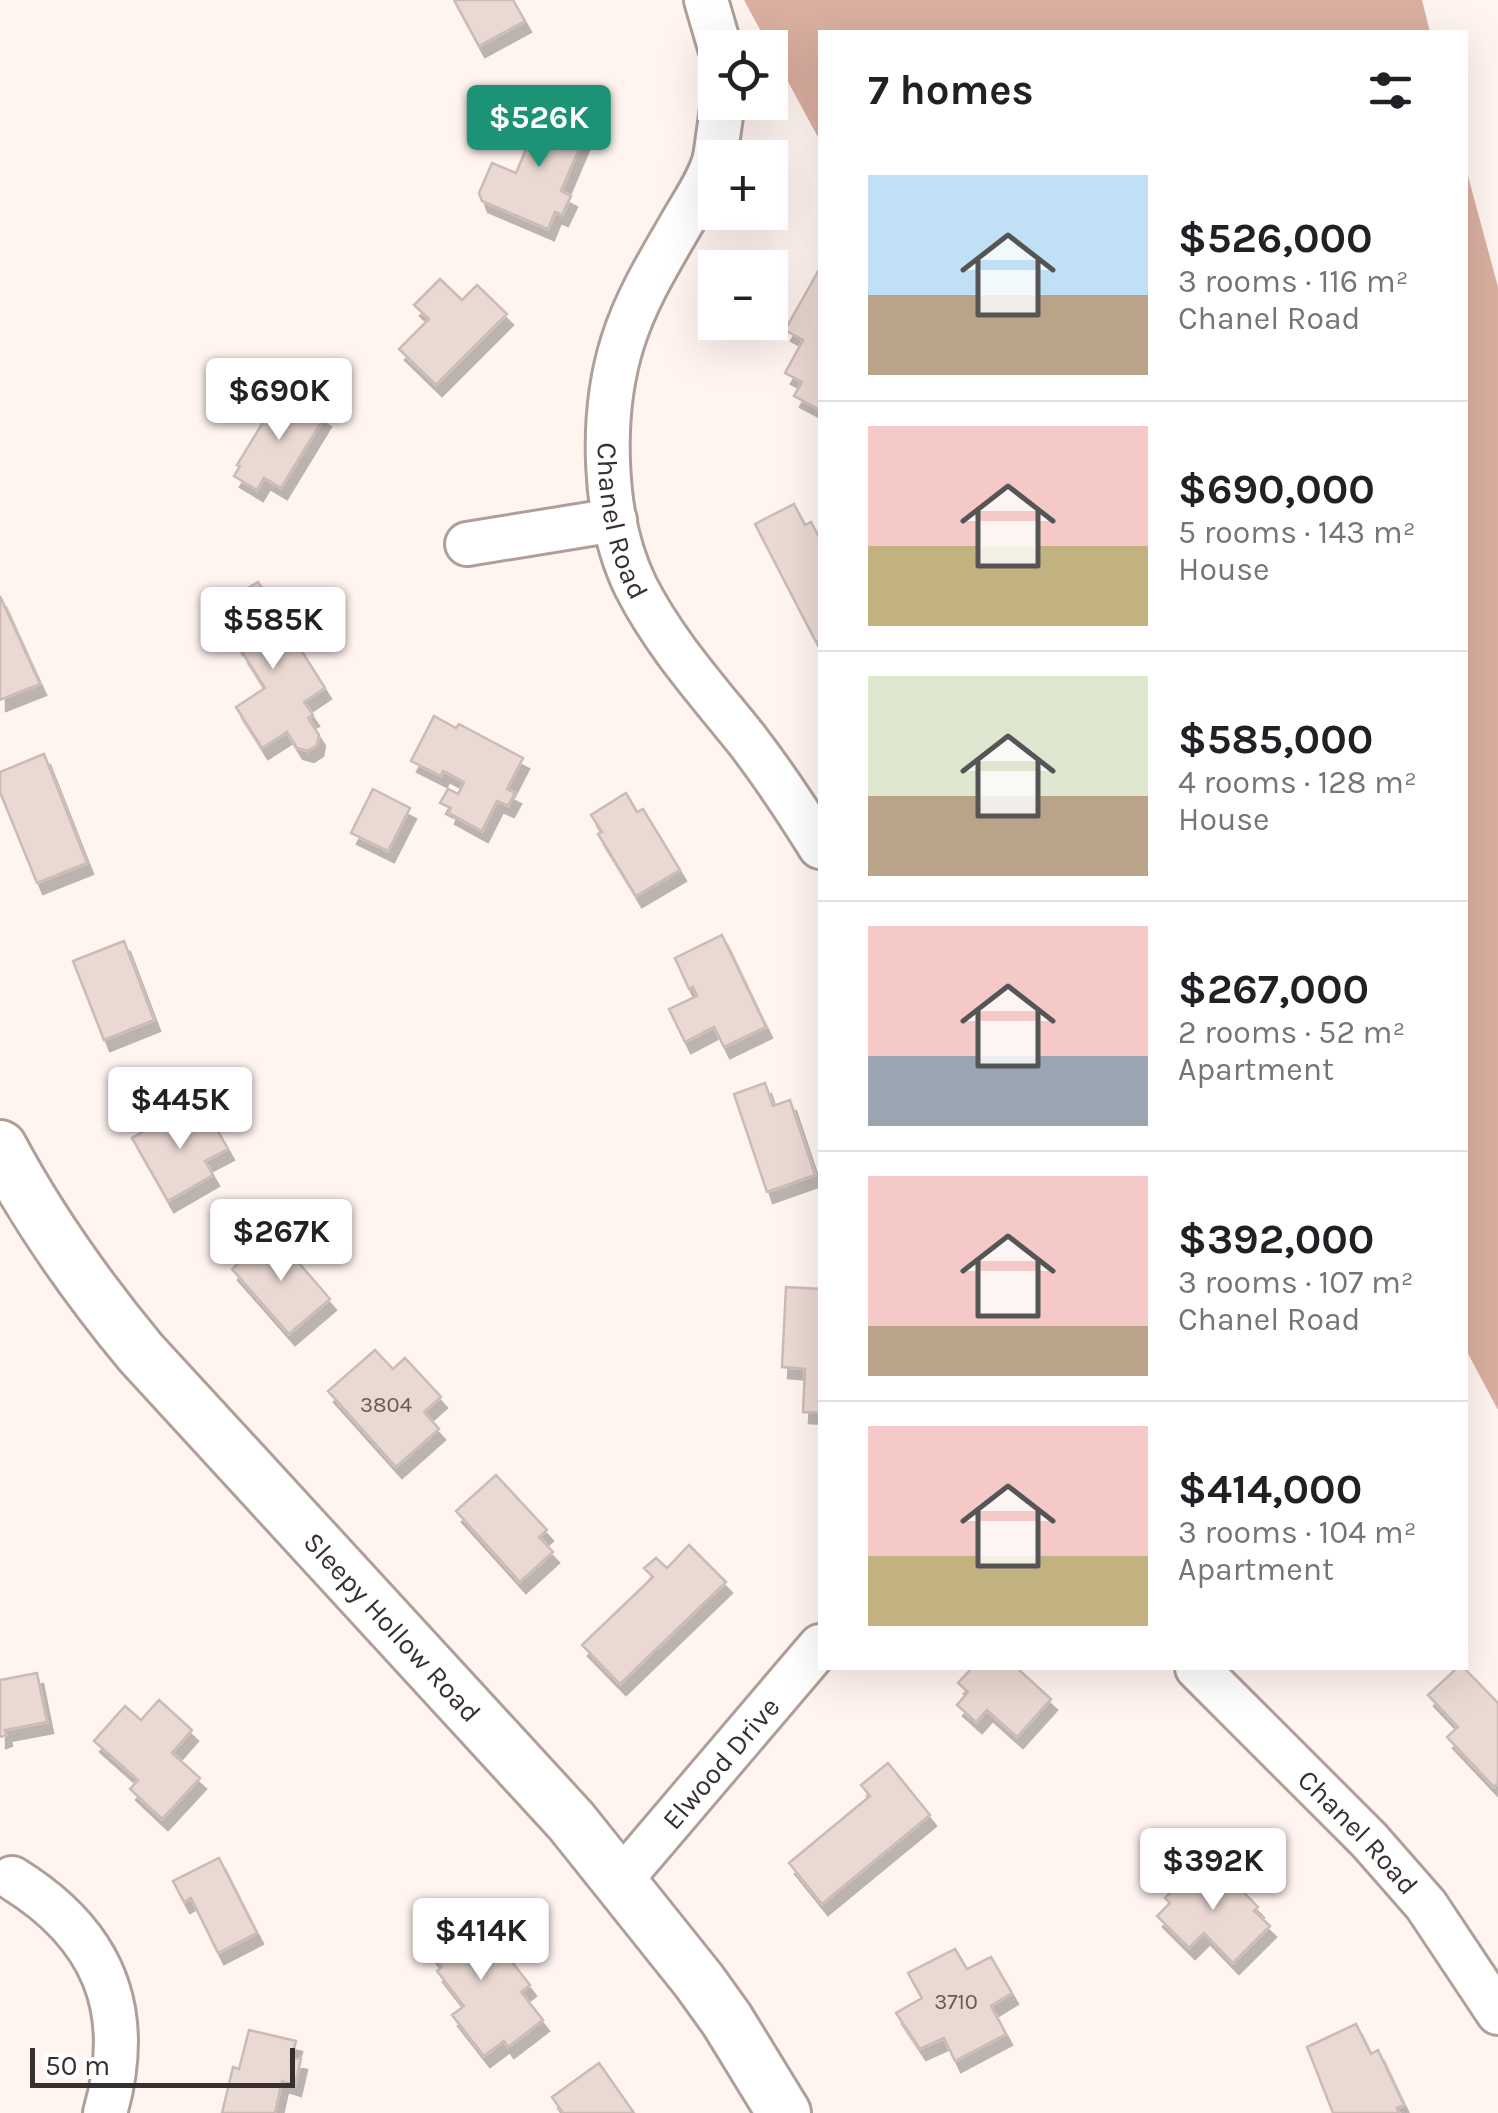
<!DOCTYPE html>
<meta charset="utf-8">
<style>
:root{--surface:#fff;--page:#f6f6f6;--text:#202124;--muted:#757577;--line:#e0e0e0;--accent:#1c9377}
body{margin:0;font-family:Karla,sans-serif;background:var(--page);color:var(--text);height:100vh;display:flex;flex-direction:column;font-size:38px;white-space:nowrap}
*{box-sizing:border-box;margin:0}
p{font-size:32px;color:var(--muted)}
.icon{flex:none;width:55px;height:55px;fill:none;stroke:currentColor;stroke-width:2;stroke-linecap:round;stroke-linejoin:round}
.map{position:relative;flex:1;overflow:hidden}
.side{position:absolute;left:818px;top:30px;width:650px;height:1640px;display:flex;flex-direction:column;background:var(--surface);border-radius:0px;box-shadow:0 10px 40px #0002}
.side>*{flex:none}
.buttons{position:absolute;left:698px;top:30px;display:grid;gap:20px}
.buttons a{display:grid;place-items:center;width:90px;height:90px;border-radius:0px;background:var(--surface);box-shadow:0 10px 40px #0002;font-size:50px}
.scale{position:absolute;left:30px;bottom:25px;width:265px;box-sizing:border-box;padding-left:10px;border:5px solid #37302e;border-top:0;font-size:28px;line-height:35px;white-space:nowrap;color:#37302e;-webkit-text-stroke:8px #fff;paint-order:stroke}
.price{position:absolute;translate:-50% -85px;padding:0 22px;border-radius:10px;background:#fff;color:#222;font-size:32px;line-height:65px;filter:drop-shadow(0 2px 5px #0008)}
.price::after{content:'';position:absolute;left:50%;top:60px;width:30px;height:22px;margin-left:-15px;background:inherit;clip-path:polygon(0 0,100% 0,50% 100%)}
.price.current{background:var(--accent);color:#fff}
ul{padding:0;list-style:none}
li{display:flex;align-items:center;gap:30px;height:250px;padding:0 50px}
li+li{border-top:2px solid var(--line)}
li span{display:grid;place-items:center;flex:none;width:280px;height:200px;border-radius:0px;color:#555}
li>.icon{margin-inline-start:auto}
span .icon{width:120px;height:120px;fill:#fffc;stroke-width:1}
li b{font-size:42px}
h2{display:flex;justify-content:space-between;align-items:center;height:120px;padding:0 50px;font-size:42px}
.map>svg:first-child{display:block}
.forest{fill:#daafa0}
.building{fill:#ead8d2;stroke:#ccbbb5;stroke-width:2.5;filter:url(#shadow)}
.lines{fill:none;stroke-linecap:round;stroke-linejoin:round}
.minor-casing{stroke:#b09f99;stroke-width:48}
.major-casing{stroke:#b09f99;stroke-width:58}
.minor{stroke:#fff;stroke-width:42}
.major{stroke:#fff;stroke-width:52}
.labels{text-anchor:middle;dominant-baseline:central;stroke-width:8;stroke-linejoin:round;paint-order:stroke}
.number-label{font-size:22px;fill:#645a57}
.street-label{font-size:28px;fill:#37302e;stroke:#fff}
</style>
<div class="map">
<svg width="1498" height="2113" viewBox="0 0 1498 2113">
<defs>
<filter id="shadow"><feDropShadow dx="6" dy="11" stdDeviation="0" flood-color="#0004"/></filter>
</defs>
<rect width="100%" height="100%" fill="#fff4f0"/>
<path class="forest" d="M744,0H1422L1430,32H820V141Z
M1465,165L1498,287V1410L1465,1348Z"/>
<path class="building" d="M454,0H513L525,21L479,46Z
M545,104L590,123L561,191L571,196L562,215L555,212L548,229L482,201L479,193L492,163L516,173Z
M820,268V410L794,396L802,382L785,373L803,340L785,330Z
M440,279L462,300L477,285L507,314L436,385L399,349L429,319L414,305Z
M282,391L325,416L281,488L264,478L257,490L234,476L240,466L237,465Z
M794,504L805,525L811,522L820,539V640L816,642L755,524Z
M258,582L325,688L304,702L313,715L308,718L319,735L317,745L308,751L297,748L287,732L262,748L236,707L265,688L242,652L267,637L262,628L237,644L215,609Z
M0,596L40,684L0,700Z
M434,716L456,728L459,724L523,758L507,789L515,793L508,806L497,801L482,831L449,813L451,808L440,803L448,789L458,794L464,782L443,771L441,776L411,761Z
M44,754L87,863L37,883L0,792V772Z
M373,789L410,808L388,851L351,833Z
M626,793L637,812L643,809L680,870L636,896L598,834L602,832L591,815Z
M722,935L766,1027L724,1047L714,1027L685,1042L669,1009L697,996L693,987L689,989L675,958Z
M124,941L154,1020L104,1040L73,961Z
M765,1083L773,1106L790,1100L815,1175L767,1192L734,1094Z
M207,1112L228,1149L205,1161L213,1175L168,1201L132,1138L174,1114L182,1127Z
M273,1233L330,1299L289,1334L232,1269Z
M786,1287L820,1289V1413L803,1412L805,1369L782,1367Z
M375,1350L393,1369L405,1358L441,1397L424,1412L439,1429L396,1467L328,1391Z
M496,1475L547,1530L539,1537L553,1552L520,1582L456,1511Z
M689,1545L726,1582L620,1684L582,1645L653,1577L644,1568L656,1558L667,1568Z
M972,1668H1017L1051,1699L1017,1737L987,1710L976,1722L957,1705L968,1692L958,1683Z
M1457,1668H1464L1498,1703V1783L1494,1787L1447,1737L1458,1727L1428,1695Z
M37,1673L47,1722L5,1730L6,1735L0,1737V1680Z
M159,1700L192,1730L172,1753L200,1778L162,1819L130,1789L138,1780L94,1741L125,1706L141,1720Z
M888,1763L930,1815L822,1904L789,1863L870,1796L861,1785Z
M219,1858L257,1933L218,1953L191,1898L184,1902L173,1881Z
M1201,1862L1213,1874L1220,1868L1258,1907L1254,1911L1270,1926L1233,1963L1204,1933L1189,1948L1157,1916L1170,1903L1165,1898Z
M457,1908L478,1935L486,1929L530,1985L521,1992L543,2020L508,2047L504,2041L484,2056L452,2015L464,2006L437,1971L442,1967L419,1938Z
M955,1949L967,1969L991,1957L1012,1993L991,2006L1006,2034L955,2061L944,2038L920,2049L896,2013L922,1998L908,1973Z
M1356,2024L1371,2054L1378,2050L1404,2105L1397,2108L1399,2113H1333L1307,2047Z
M249,2030L296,2041L292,2057L301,2059L295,2085L282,2081L275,2113H222L233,2067L239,2069Z
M599,2063L634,2113H563L552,2097Z"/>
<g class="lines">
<defs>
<g id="minor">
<path d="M706,0L720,48"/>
<path id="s1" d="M715,158C709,180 695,200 684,219C661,259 637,297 623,341C600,413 602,518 636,587C665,644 707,690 747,740C774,775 797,810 820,847"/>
<path d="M715,158L723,102"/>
<path d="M467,544L615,520"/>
<path id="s2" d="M1197,1668L1369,1840L1426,1905L1498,2013"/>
<path d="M12,1878C103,1934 135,2010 105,2113"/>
<path id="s3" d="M620,1881L820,1646"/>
</g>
<g id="major">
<path id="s4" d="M0,1147C40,1222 87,1288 141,1353L571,1821L699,1981L727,2020L784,2113"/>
</g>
</defs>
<use href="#minor" class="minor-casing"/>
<use href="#major" class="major-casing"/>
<use href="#minor" class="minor"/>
<use href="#major" class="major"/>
</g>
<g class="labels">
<g class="number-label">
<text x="386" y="1405">3804</text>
<text x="956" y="2002">3710</text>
</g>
<g class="street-label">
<text stroke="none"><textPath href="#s1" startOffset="388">Chanel Road</textPath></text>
<text stroke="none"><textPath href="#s4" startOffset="622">Sleepy Hollow Road</textPath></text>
<text stroke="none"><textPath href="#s3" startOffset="155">Elwood Drive</textPath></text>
<text stroke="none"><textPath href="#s2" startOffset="230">Chanel Road</textPath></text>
</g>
</g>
</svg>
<div class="buttons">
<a><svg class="icon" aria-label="locate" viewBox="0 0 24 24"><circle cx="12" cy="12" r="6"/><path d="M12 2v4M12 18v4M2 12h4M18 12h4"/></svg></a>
<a>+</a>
<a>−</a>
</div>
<div class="scale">50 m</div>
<b class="price current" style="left:539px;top:170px">$526K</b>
<b class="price" style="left:279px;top:443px">$690K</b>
<b class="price" style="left:273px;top:672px">$585K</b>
<b class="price" style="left:180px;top:1152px">$445K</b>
<b class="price" style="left:281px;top:1284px">$267K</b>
<b class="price" style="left:1213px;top:1913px">$392K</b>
<b class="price" style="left:481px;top:1983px">$414K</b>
<section class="side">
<h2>7 homes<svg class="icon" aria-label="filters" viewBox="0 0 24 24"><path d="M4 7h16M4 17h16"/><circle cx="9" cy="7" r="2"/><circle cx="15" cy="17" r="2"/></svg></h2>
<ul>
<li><span style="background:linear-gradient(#bfe0f5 60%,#b9a48a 0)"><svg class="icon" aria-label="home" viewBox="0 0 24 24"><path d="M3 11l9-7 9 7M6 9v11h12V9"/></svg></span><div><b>$526,000</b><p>3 rooms · 116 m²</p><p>Chanel Road</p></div></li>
<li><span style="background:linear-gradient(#f6c9c9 60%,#c2b280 0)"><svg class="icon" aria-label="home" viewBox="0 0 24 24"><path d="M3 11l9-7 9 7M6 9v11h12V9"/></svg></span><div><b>$690,000</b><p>5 rooms · 143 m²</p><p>House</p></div></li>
<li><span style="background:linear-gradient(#dfe7d0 60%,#b9a48a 0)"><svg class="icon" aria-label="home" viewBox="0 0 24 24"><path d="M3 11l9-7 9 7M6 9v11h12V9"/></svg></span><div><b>$585,000</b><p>4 rooms · 128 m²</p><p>House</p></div></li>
<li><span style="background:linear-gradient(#f6c9c9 65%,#9aa5b1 0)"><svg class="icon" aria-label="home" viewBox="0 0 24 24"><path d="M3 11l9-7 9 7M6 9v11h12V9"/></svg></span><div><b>$267,000</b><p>2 rooms · 52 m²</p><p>Apartment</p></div></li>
<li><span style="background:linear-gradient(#f6c9c9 75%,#b9a48a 0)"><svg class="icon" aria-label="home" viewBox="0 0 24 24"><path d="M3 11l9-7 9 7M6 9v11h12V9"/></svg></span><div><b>$392,000</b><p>3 rooms · 107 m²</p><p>Chanel Road</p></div></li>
<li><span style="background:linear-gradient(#f6c9c9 65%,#c2b280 0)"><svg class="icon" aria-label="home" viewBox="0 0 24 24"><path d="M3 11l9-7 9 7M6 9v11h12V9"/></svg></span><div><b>$414,000</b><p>3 rooms · 104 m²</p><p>Apartment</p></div></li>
</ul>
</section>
</div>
